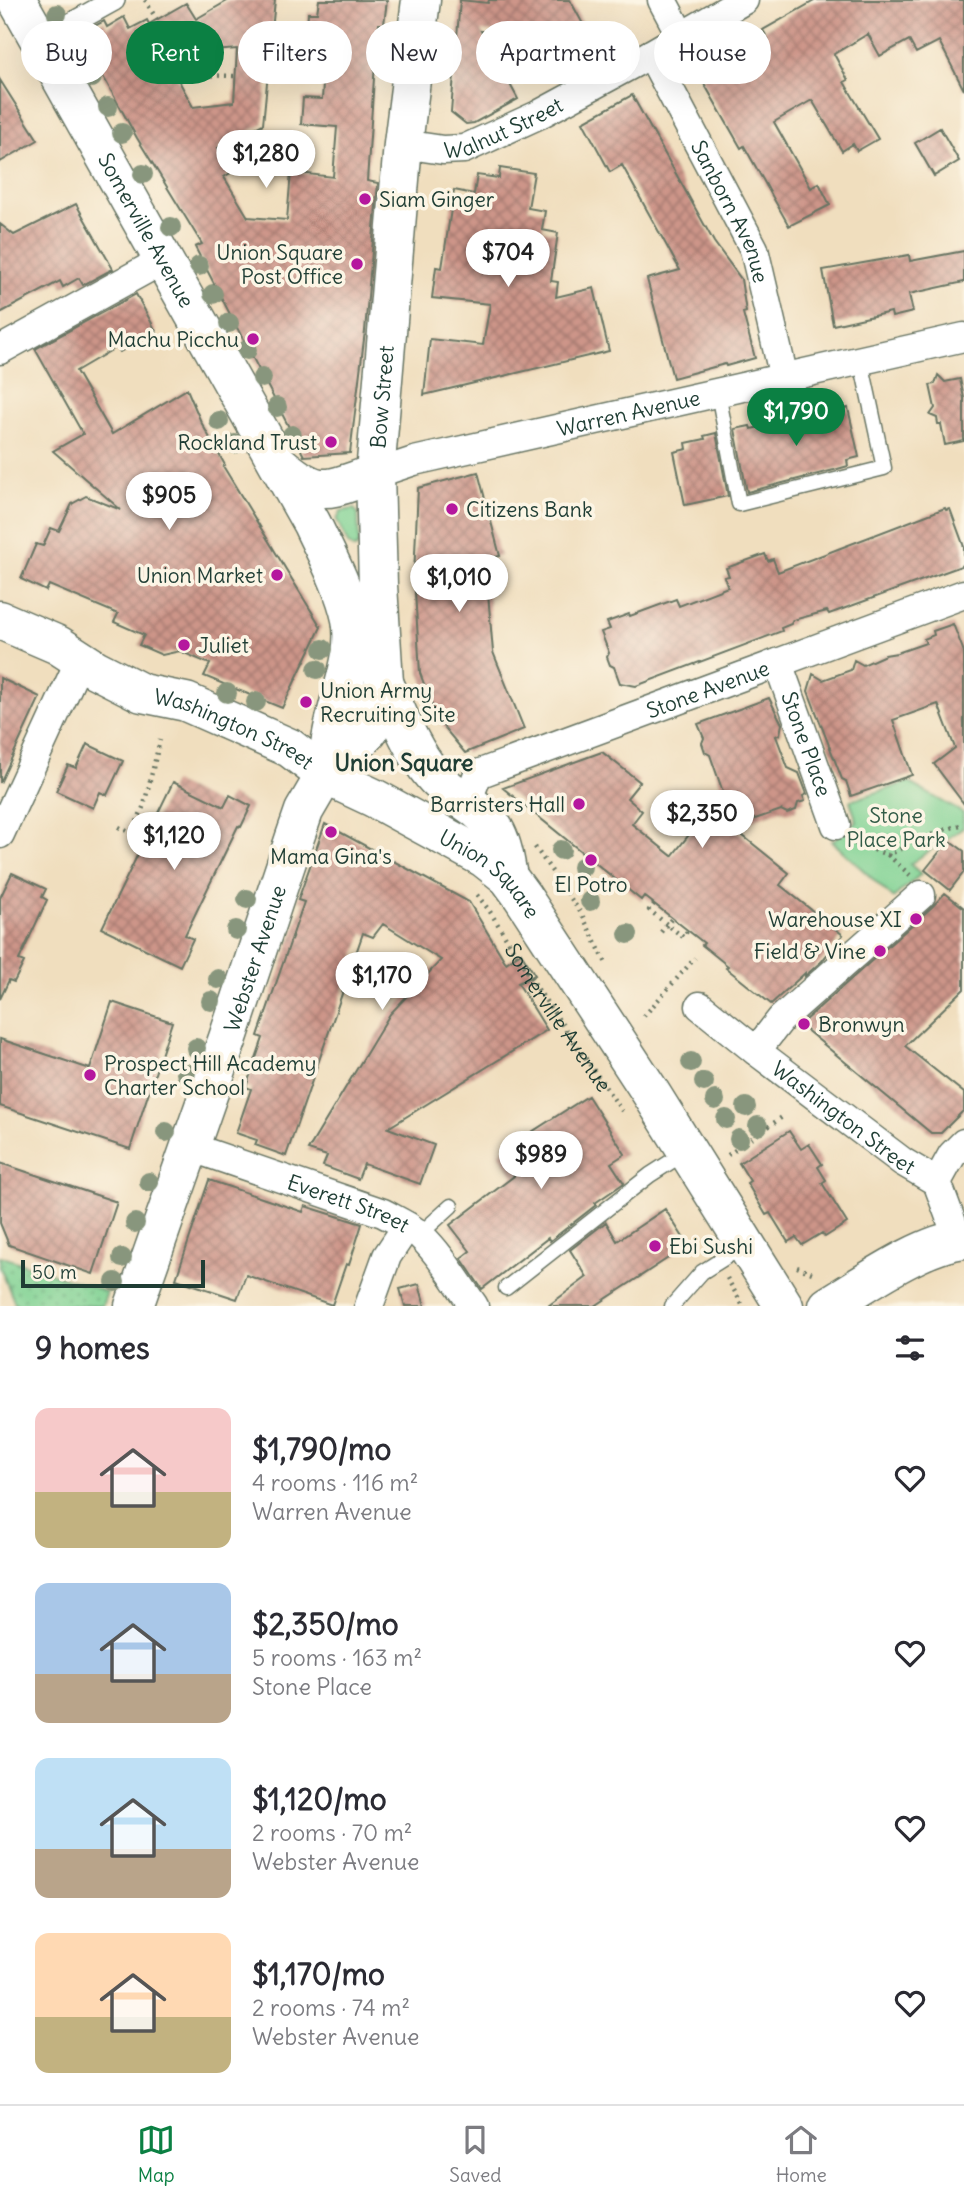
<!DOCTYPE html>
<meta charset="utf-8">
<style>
:root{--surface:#fff;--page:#f2f2f3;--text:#2b2b33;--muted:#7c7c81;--line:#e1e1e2;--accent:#0b8043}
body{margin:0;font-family:Delius,sans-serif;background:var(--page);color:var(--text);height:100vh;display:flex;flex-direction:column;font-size:26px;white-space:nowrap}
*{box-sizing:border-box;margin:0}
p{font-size:23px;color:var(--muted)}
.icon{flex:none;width:38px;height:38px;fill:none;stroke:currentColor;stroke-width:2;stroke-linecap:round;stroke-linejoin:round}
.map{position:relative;height:1306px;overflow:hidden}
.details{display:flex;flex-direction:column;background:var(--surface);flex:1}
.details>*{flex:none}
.guide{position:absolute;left:21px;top:21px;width:922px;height:63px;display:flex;gap:14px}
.scale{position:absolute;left:21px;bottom:18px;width:184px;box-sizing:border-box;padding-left:7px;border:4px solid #1f3d34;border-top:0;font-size:19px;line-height:24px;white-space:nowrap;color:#1f3d34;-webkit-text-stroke:5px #fcf5e5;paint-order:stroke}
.price{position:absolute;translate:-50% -60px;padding:0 16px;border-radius:24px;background:#fff;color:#222;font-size:23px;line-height:46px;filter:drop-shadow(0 2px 4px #0008)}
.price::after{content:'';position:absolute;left:50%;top:42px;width:21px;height:16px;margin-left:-10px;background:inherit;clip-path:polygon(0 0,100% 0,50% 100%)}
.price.current{background:var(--accent);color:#fff}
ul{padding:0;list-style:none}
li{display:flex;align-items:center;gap:21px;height:175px;padding:0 35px}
li span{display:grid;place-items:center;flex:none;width:196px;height:140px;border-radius:14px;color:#555}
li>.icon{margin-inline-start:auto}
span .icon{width:84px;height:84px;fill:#fffc;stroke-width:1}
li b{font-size:30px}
h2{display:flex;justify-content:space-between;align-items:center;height:84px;padding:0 35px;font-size:30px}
.chip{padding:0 24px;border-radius:32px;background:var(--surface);box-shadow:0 7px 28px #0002;font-size:24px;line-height:63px}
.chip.current{background:var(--accent);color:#fff}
.dock{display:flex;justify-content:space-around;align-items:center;height:98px;border-top:2px solid var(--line);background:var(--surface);font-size:19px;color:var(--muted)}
.dock a{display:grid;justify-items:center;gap:4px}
.dock .current{color:var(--accent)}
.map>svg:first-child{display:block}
.grass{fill:url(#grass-dots);stroke:#4f8864;stroke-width:2}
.green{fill:#7fd293;stroke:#4f8864;stroke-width:2}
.building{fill:url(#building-cross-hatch);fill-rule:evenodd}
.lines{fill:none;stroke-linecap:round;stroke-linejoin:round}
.service-casing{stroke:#687564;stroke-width:17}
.pedestrian-casing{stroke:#687564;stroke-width:24}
.minor-casing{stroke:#687564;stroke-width:31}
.secondary-casing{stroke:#687564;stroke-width:41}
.primary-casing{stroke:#687564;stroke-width:41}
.path{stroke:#687564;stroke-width:4.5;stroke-dasharray:2 5;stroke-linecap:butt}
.service{stroke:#fff;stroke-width:14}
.pedestrian{stroke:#fff;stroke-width:21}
.minor{stroke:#fff;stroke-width:28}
.secondary{stroke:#fff;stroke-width:38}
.primary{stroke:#fff;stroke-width:38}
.tree{fill:#88967d}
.poi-dot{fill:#b5179e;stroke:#fcf5e5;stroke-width:2.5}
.labels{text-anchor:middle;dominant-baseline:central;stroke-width:7;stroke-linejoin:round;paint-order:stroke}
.street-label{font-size:21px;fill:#1f3d34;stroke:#fcf5e5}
.poi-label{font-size:21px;fill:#1f3d34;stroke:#fcf5e5;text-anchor:start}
.park-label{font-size:21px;fill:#325b47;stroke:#fcf5e5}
.neighbourhood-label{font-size:23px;font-weight:bold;fill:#1f3d34;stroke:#fcf5e5}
</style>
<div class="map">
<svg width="964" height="1306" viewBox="0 0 964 1306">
<defs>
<pattern id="grass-dots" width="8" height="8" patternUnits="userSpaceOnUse" patternTransform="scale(1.75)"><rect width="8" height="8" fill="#7fd293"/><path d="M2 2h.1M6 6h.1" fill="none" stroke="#67ac79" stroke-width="1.8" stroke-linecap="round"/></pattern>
<pattern id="building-cross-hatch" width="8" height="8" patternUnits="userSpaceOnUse" patternTransform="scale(1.75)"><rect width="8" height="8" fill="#cd9589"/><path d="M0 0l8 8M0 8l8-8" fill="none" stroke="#a67b71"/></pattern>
</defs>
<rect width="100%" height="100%" fill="#fcf5e5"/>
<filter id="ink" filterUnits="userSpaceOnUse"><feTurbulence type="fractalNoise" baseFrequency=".0143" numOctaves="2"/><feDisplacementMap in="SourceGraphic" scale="14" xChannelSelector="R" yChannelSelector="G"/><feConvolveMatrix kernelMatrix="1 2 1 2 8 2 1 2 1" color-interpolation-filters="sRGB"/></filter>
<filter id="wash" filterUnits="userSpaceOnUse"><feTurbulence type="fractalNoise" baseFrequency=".00686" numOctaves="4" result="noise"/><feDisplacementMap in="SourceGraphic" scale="28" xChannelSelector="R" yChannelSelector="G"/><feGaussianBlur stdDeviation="1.57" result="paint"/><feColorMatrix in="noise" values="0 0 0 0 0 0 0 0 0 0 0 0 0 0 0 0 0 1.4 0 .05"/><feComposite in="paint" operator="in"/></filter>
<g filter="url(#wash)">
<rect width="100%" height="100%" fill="#f0debe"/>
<path class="grass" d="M0,1256L107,1292L102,1306H16L0,1267Z"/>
<path class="green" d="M354,509L358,513L359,545L354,549L348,544L337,520L341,511Z
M908,782L963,813V828L910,864L921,874L893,898L832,841L857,822L850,801Z"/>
<g id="blocks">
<path class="building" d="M229,0H275L263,124L218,148L232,172L224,177L248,217L287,220L291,172L333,177L337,127L301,124L303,98L322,99L326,42L306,41L308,13H317L319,0H387L384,24H379L375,63L367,181L378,183L365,331L350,453L304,456L195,247L202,244L137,138L83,40L87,38L83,32L104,21L107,27L124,17L130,29L147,20L149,24L186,3L196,19ZM237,49L234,102L193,107L165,55Z
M460,0L488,3L489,0H570L597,50L559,71L540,37L481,31L518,99L474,123L466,124L451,112Z
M816,0H964V90L939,41L916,53L909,40L880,56L868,34L834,54L848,80L844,82L878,139L857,151L853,144L842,151L812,100L774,122L811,188L819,183L830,205L789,226L744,146L741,148L701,78L768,39L763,30Z
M0,80L38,140L0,162Z
M632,95L714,242L741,279L746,312L743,313L755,358L726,366L725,364L673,378L647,279L680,270L622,165L610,172L583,122Z
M940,128L959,161L934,176L915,143Z
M500,168L534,173L528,208L545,211L542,230L558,233L551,281L558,282L556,297L594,288L609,351L424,395L430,339L483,345L490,304L432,298L436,267L442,268L454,190L474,194L477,175L499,178Z
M76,204L113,269L83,285L79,278L63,287L60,281L0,313V224L14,235Z
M964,251V282L909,294L913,312L892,317L891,312L833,325L823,270L909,255L910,261Z
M136,294L156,331L120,352L117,347L76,371L112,434L187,389L201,422L225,465L223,466L321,627L282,708L204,676L210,664L180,651L162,655L139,645L144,635L114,622L118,614L49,585L46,591L21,579L36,544L43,546L51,528L59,531L72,504L86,496L121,510L53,451L83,434L35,349Z
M938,375L945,382L960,379L964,398V441L945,445L941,424H938L937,418L930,415L935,408L930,385L935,384Z
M833,408L834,411L848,408L859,457L847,460L848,466L834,470L747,492L735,429L750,426L751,429L807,417V414Z
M716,433L728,496L685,505L674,452L687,449L686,443L705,439L704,436Z
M478,472L500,556L485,559L493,652L524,729L465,753L437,719L420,673L414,575L418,488Z
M945,508L946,510L950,509L964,547V565L829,614L827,611L793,620L791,624L781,628L782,631L636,686L620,683L614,667L610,665L607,657L609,653L601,632L610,629L607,622L629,614L630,616L676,599L679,606L728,587L724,577L729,576L726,568L765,554L768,561L773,559L778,572Z
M953,624L964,652V804L934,764L955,748L938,704L893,720L912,775L851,796L846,781L842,779L808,691L813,674L823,680L851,670L854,660L863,665L885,655L897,653L926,643L924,639L934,635L933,631Z
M0,678L40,697L0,783Z
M769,698L782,724L780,734L776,736L788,768L799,773L807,794L803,796L805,801L798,803L796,810L787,813L781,810L732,827L789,873L780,885L843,935L822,961L805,976V973L771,1004L726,968L728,966L702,945L704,943L644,896L641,900L503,788L602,752L640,782L627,798L642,811L632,824L672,856L723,792L710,755L705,752L702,743L704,738L698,724Z
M87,744L123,761L107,795L100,792L93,808L56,791L68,765L76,768Z
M173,782L224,807L230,795L251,806L241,827L238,826L185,935L193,939L180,966L102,928Z
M325,824L469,902L506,963L521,953L535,975L518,983L547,1030L388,1128L434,1145L420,1184L364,1164L358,1179L323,1166L327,1156L308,1150L390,1014L441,960L383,924L373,937L363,933L286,1156L255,1145L257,1140L236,1133L251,1089L246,1087L263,1038L258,1036L304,902L298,900Z
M949,840L964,851V872L950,890L925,870Z
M12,873L46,889L42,897L47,900L19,960L24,962L14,982L9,980L0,999V898Z
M945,893L964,908V989L905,1046L964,1093V1110L941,1133H931L804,1028V1021L932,907Z
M112,1002L172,1022L130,1149L0,1106V1039L90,1069Z
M588,1096L625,1154L611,1163L624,1183L595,1203L596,1205L550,1241L548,1238L482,1289L461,1258L470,1251L450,1225L514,1176L499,1153Z
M789,1131L801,1149L809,1144L822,1164L818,1167L826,1180L822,1183L847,1223L825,1237L822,1233L802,1245L796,1237L788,1242L770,1213L766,1215L747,1183L750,1181L739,1163Z
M0,1163L117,1202L93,1274L9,1245L0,1223Z
M209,1180L303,1212L305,1206L362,1224L349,1265L346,1264L332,1305L246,1275L237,1299L176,1279Z
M665,1209L688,1245L595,1306H548L587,1277L570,1250L606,1222L617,1241Z
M419,1284L425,1306H405L400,1289Z"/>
</g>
</g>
<g filter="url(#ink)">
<use href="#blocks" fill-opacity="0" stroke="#687564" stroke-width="2"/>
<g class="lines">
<defs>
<path id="service" d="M718,393L739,504L884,468L861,361
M419,1235L451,1206
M506,1288L650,1175L686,1152
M672,1306L702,1272L745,1245"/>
<path id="pedestrian" d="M40,41L114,0"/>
<g id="minor">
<path d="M662,0L681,36"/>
<path id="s2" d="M651,54L754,249L784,378"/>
<path id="s3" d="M403,144L443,150L464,149L538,115L651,54L744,0"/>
<path d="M0,350L163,260"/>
<path id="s4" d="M375,474L414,461L964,337"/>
<path id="s5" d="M778,663L836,825"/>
<path id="s6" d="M467,802L478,774L964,594"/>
<path d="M0,834L80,660"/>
<path id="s7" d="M700,1006L756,1051L903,1162L937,1182L958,1239"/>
<path d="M756,1051L781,1019L921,895"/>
<path id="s8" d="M190,1147L383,1213C396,1220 410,1226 421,1236C442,1256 457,1283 474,1306"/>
<path d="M937,1182L952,1155L964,1143"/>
<path d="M369,1306L387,1256L407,1226"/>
</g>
<g id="secondary">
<path id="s9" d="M0,620L58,645L95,669L142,693L186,702L290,748L325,775"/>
<path id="s10" d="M134,1306L228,1038L295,837L304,811L325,775"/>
</g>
<g id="primary">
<path id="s11" d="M17,0L312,524C326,554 344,586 351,619C357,653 343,684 336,716C331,735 328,755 325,775"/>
<path d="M279,464C321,500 327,489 375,474"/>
<path d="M384,683C398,713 410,748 432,774C441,785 453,793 465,801C498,822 502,841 508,877"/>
<path id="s12" d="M325,775L349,752L369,730L384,683L378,585L375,474L403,144L421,0"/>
<path id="s13" d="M325,775L374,798L484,858L508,877L522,896L649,1090L784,1306"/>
<path d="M828,1306C865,1284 922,1243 964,1239"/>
</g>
</defs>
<use href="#service" class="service-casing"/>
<use href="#pedestrian" class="pedestrian-casing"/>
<use href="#minor" class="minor-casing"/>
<use href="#secondary" class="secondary-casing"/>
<use href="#primary" class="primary-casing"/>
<g class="path">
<path d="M145,0L190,75L179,81"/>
<path d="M190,75L235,76"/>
<path d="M119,827L132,834L144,805L160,740"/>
<path d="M854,843L888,855L940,831L964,824"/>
<path d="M535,847L581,913L607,965"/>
<path d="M888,855L910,875"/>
<path id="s1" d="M477,895L489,910L541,994L622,1111"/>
<path d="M654,904L649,910L683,937L688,930"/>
<path d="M661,932L672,918"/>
<path d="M644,1016L695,958"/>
<path d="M728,1155L785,1115"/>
<path d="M797,1267L812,1273"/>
<path d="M727,1278L743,1306"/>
</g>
<use href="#service" class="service"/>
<use href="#pedestrian" class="pedestrian"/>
<use href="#minor" class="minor"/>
<use href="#secondary" class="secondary"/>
<use href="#primary" class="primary"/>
</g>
<g class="tree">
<circle cx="57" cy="14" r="10"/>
<circle cx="77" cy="50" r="10"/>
<circle cx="92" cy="78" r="10"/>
<circle cx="108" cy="107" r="10"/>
<circle cx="122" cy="133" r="10"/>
<circle cx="143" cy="174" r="10"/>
<circle cx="171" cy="227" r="10"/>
<circle cx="199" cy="266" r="10"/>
<circle cx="213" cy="294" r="10"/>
<circle cx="229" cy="323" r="10"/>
<circle cx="247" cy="350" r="10"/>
<circle cx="262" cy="378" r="10"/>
<circle cx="277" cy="407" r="10"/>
<circle cx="219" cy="421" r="10"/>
<circle cx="292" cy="435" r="10"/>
<circle cx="235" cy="444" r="10"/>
<circle cx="323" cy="649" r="10"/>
<circle cx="317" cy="669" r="10"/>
<circle cx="227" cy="693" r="10"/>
<circle cx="256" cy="702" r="10"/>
<circle cx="561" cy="850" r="10"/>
<circle cx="582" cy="867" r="10"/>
<circle cx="247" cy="899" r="10"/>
<circle cx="590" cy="901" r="10"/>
<circle cx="236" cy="930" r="10"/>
<circle cx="628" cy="934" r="10"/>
<circle cx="218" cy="979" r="10"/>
<circle cx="211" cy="1001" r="10"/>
<circle cx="196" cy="1048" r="10"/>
<circle cx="691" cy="1062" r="10"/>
<circle cx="186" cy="1073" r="10"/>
<circle cx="704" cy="1082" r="10"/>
<circle cx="715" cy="1100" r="10"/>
<circle cx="746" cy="1107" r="10"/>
<circle cx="726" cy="1119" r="10"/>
<circle cx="758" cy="1126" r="10"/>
<circle cx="166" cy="1132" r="10"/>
<circle cx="739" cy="1139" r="10"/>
<circle cx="149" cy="1182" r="10"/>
<circle cx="135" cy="1223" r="10"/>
<circle cx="122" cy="1258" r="10"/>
<circle cx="115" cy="1282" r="10"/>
</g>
</g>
<g class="poi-dot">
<circle cx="365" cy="199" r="7"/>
<circle cx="357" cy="264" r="7"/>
<circle cx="253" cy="339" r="7"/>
<circle cx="331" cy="442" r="7"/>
<circle cx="452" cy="509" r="7"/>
<circle cx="277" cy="575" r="7"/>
<circle cx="184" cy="645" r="7"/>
<circle cx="306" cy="702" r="7"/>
<circle cx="579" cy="804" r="7"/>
<circle cx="331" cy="832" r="7"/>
<circle cx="591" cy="860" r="7"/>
<circle cx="916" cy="919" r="7"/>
<circle cx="880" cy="951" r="7"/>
<circle cx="804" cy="1024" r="7"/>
<circle cx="90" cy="1075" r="7"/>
<circle cx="655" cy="1246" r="7"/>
</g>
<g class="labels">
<g class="street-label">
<text stroke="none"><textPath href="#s3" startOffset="105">Walnut Street</textPath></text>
<text stroke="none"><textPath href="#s2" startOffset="177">Sanborn Avenue</textPath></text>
<text stroke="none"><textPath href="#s11" startOffset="264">Somerville Avenue</textPath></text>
<text stroke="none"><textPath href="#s12" startOffset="399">Bow Street</textPath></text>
<text stroke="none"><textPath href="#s4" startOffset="261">Warren Avenue</textPath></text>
<text stroke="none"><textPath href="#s6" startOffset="275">Stone Avenue</textPath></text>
<text stroke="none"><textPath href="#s9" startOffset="259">Washington Street</textPath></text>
<text stroke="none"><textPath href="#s5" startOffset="86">Stone Place</textPath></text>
<text stroke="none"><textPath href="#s13" startOffset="194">Union Square</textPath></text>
<text stroke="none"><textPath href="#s10" startOffset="368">Webster Avenue</textPath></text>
<text stroke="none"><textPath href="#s1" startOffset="147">Somerville Avenue</textPath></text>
<text stroke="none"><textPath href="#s7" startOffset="182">Washington Street</textPath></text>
<text stroke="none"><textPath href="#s8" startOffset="168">Everett Street</textPath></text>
</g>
<g class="poi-label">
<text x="379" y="199">Siam Ginger</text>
<text x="343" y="252" text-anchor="end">Union Square<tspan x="343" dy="24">Post Office</tspan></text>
<text x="239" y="339" text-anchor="end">Machu Picchu</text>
<text x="317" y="442" text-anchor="end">Rockland Trust</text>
<text x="466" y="509">Citizens Bank</text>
<text x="263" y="575" text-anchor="end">Union Market</text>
<text x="198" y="645">Juliet</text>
<text x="320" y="690">Union Army<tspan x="320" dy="24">Recruiting Site</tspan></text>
<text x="565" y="804" text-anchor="end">Barristers Hall</text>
<text x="331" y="856" text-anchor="middle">Mama Gina's</text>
<text x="591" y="884" text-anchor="middle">El Potro</text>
<text x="902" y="919" text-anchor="end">Warehouse XI</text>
<text x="866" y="951" text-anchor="end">Field &amp; Vine</text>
<text x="818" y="1024">Bronwyn</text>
<text x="104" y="1063">Prospect Hill Academy<tspan x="104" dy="24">Charter School</tspan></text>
<text x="669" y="1246">Ebi Sushi</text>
</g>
<g class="park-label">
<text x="896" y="815">Stone<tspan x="896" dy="24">Place Park</tspan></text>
</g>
<g class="neighbourhood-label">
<text x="404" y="762">Union Square</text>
</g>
</g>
</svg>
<div class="scale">50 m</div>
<b class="price" style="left:266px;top:190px">$1,280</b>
<b class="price" style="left:508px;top:289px">$704</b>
<b class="price current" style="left:796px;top:448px">$1,790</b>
<b class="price" style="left:169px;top:532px">$905</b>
<b class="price" style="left:459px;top:614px">$1,010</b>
<b class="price" style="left:702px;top:850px">$2,350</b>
<b class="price" style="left:174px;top:872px">$1,120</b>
<b class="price" style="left:382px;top:1012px">$1,170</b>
<b class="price" style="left:541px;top:1191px">$989</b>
<div class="guide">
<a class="chip">Buy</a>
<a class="chip current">Rent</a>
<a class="chip">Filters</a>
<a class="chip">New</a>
<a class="chip">Apartment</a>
<a class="chip">House</a>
</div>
</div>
<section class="details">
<h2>9 homes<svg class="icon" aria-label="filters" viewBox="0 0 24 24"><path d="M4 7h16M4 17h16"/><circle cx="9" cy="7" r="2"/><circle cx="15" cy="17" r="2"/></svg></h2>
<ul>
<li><span style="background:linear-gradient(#f6c9c9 60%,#c2b280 0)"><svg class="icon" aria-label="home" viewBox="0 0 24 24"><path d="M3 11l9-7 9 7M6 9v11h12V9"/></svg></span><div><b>$1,790/mo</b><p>4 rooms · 116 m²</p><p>Warren Avenue</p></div><svg class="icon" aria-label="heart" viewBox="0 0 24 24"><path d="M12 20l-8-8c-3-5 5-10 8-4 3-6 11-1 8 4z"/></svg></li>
<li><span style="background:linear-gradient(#a9c7e8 65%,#b9a48a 0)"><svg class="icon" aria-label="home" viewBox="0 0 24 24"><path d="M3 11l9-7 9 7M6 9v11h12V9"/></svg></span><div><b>$2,350/mo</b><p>5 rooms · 163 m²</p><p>Stone Place</p></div><svg class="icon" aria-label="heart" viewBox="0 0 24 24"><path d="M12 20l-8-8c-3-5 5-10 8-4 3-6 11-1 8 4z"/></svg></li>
<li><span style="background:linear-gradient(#bfe0f5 65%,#b9a48a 0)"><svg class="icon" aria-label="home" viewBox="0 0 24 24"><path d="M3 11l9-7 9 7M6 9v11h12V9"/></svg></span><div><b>$1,120/mo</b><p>2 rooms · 70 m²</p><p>Webster Avenue</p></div><svg class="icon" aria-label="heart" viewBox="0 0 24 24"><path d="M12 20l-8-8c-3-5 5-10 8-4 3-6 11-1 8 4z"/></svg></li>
<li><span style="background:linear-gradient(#ffd9b3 60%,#c2b280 0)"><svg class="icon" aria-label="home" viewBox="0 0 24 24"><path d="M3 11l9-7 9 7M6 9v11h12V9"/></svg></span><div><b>$1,170/mo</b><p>2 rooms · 74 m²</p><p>Webster Avenue</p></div><svg class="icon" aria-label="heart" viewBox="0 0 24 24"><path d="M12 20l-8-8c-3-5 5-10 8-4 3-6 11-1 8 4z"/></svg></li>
</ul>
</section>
<nav class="dock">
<a class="current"><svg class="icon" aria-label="map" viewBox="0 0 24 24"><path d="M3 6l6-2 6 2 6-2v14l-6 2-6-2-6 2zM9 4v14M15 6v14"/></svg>Map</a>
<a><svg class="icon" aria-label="saved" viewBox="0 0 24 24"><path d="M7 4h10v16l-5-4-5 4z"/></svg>Saved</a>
<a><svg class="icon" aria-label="home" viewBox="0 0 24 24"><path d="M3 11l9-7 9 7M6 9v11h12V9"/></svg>Home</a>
</nav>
